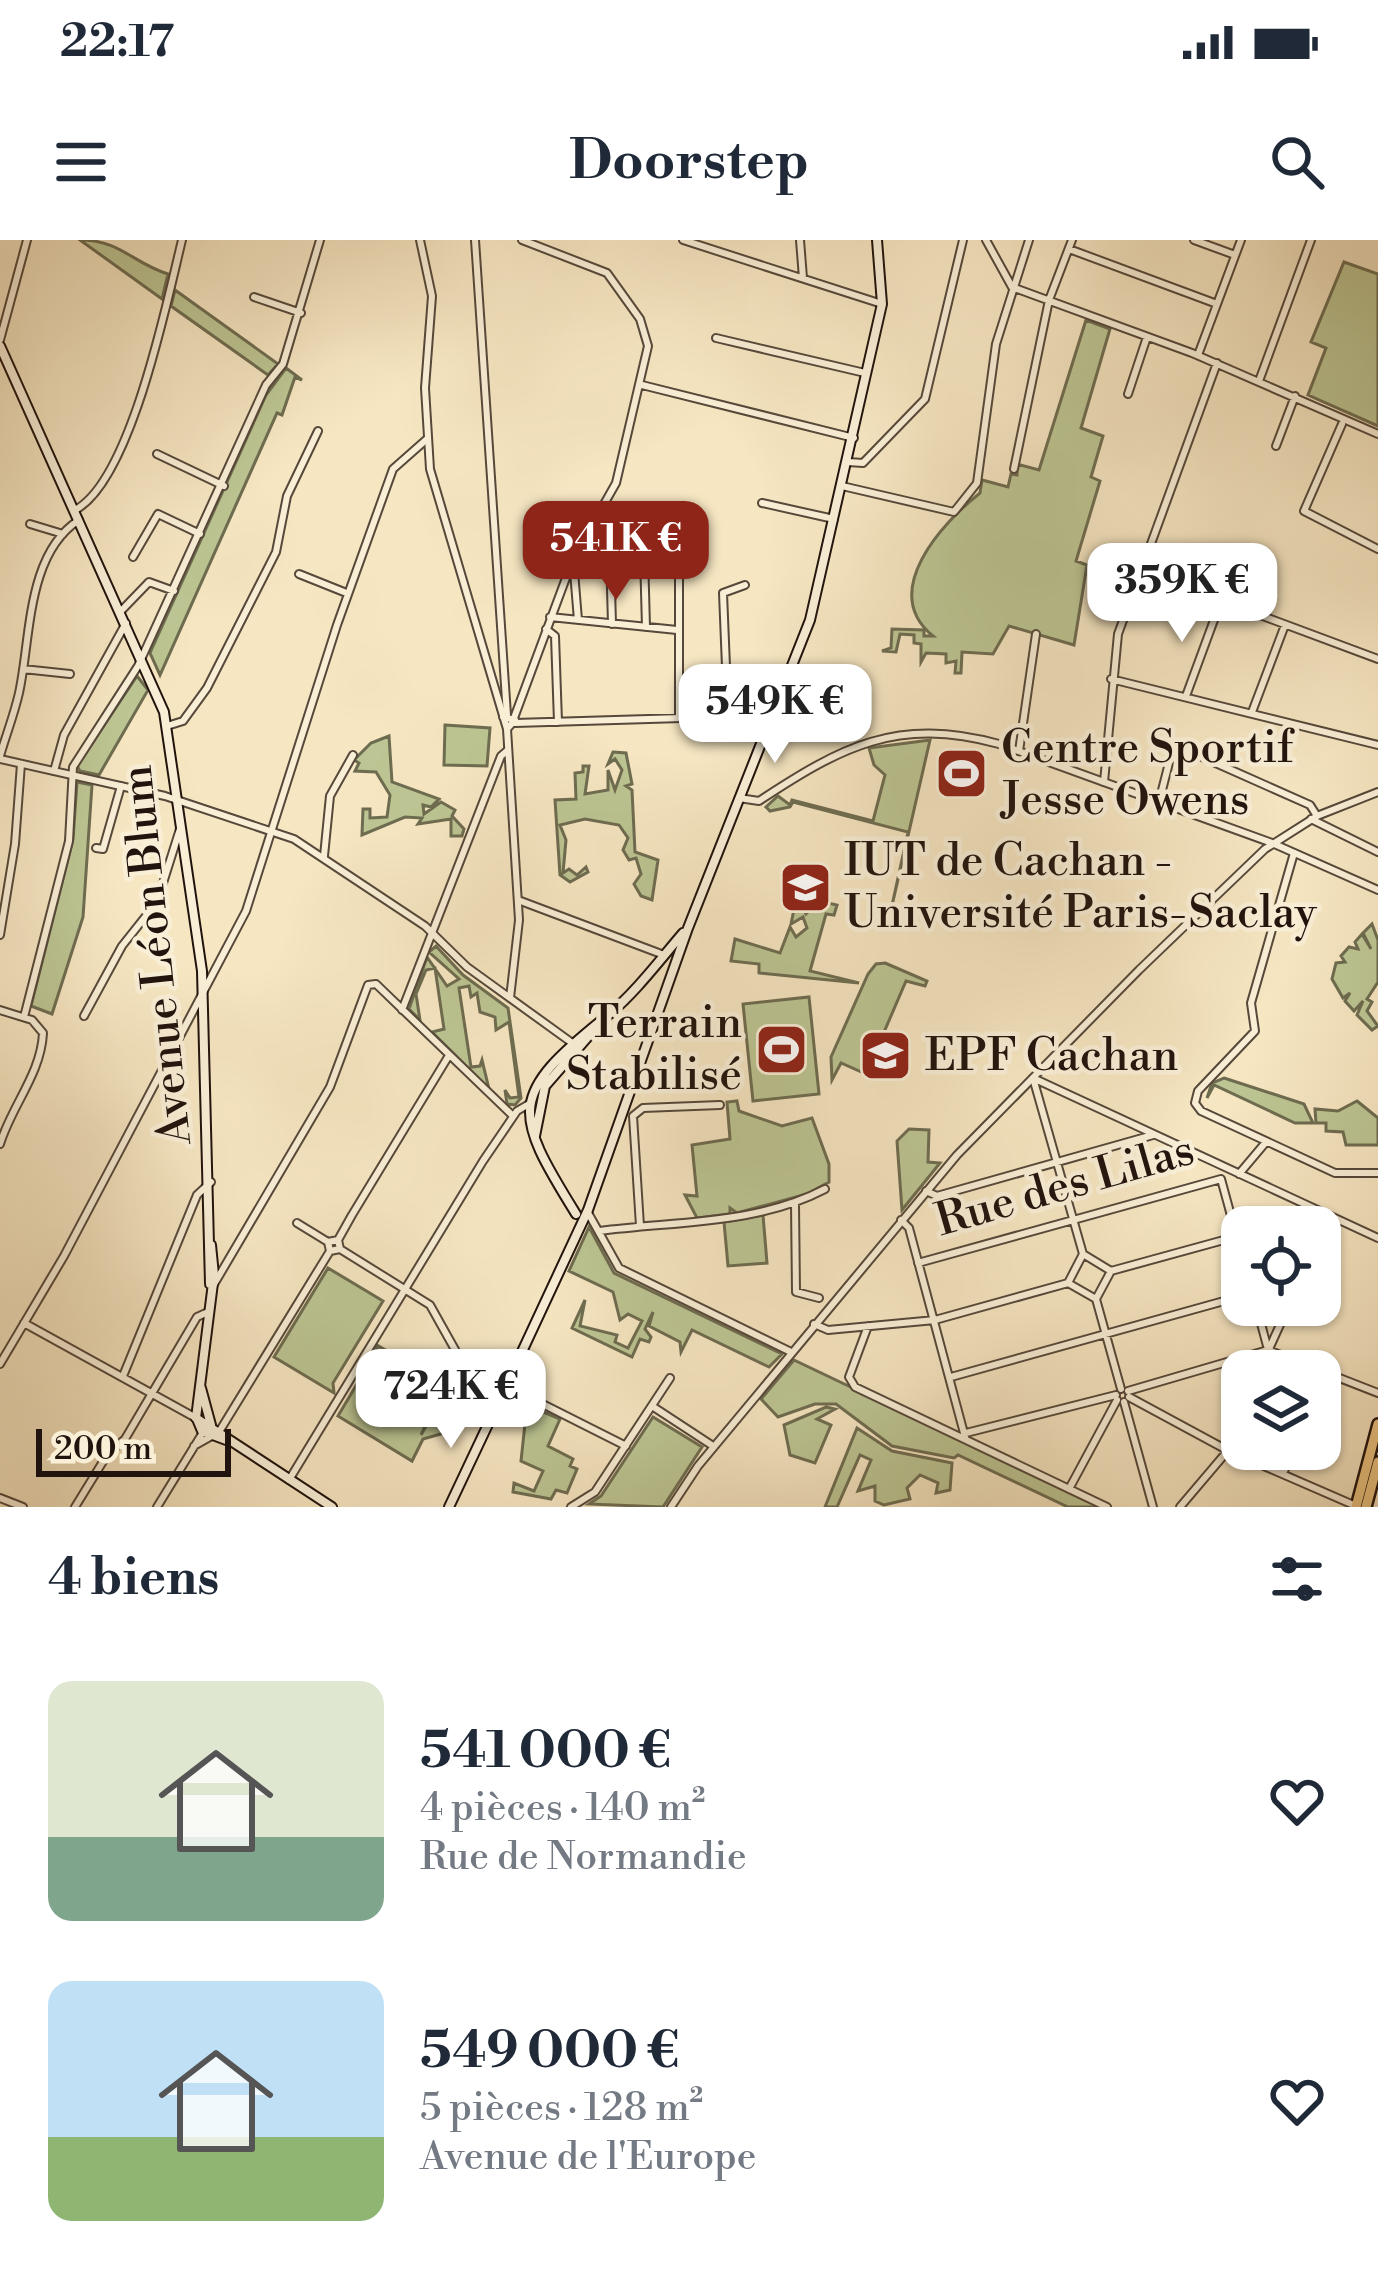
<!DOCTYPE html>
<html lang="fr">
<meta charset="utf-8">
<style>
:root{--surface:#fff;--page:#f6f6f7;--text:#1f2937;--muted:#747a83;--accent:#8f2418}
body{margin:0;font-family:"Libre Bodoni",serif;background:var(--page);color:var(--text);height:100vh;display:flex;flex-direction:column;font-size:45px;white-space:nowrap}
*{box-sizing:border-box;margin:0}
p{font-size:39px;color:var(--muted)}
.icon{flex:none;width:66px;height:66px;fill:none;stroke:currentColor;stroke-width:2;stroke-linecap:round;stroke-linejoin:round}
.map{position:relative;height:1267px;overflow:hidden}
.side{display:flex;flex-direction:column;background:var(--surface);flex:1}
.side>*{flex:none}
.buttons{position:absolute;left:1221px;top:966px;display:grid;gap:24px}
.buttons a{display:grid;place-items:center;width:120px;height:120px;border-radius:24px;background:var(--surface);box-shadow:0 3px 9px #0004;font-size:60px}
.scale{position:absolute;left:36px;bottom:30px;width:195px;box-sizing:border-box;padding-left:12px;border:6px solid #21130d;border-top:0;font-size:33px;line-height:42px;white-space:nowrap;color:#21130d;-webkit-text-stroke:9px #f9efd7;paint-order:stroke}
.price{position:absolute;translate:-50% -102px;padding:0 27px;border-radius:24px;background:#fff;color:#222;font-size:39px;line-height:78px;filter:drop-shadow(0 3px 6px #0008)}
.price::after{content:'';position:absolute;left:50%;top:72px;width:36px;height:27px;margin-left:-18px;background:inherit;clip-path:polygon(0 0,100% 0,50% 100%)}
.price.on{background:var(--accent);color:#fff}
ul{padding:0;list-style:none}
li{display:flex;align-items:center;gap:36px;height:300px;padding:0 48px}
li span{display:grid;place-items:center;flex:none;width:336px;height:240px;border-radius:24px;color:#555}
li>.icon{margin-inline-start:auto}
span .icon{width:144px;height:144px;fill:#fffc;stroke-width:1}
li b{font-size:51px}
h2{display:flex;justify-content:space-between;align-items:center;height:144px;padding:0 48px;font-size:51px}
.status{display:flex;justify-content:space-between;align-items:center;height:84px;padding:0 60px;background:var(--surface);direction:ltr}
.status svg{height:33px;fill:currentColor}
header{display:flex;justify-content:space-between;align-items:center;height:156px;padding:0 48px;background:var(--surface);font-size:54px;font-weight:800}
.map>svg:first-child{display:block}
.green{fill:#bcc593;stroke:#6e6c50;stroke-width:3}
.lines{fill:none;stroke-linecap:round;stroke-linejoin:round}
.minor-casing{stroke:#56483a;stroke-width:10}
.tertiary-casing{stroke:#56483a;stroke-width:10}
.secondary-casing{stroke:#21130d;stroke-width:12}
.primary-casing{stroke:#21130d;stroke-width:14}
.minor{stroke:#f9efd7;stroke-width:6}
.tertiary{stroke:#f9efd7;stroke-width:6}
.secondary{stroke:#f9efd7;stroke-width:8}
.primary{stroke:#ebc381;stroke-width:9}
.labels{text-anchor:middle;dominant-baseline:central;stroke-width:9;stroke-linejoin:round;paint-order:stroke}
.poi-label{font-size:45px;fill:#21130d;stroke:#f9efd7;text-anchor:start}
.street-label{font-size:45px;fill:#21130d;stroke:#f9efd7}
</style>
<div class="status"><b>22:17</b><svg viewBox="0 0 49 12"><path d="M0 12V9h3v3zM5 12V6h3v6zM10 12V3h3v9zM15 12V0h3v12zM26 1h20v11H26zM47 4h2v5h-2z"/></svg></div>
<header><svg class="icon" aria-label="menu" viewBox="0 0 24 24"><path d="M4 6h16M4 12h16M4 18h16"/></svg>Doorstep<svg class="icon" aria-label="search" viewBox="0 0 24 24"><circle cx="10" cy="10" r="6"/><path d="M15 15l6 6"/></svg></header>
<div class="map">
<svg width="1378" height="1267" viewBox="0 0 1378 1267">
<rect width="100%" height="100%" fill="#f6e6c2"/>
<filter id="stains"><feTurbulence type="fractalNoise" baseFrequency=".00167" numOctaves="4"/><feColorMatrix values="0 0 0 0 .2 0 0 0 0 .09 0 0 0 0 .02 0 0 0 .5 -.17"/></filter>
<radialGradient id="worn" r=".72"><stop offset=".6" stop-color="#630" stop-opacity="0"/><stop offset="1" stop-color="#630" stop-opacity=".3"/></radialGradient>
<path class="green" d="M80,0C121,0 132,23 168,34L162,59Z
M1344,22L1378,34V186L1308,155L1326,108L1311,102Z
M175,50L278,124L268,135L171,66Z
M1086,80L1110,89L1081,188L1103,196L1091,237L1100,241L1076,321L1087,325L1074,405L1009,386L993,414L962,412L961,433H955L956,421L946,423V414L926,413L921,422V404L914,403V395L900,394L896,412L882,411L891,408L892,389L924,390V396H933C879,352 941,284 980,253L982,240L1008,247L1011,234L1017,235V224L1039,230Z
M286,128L302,140L295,137L282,175L277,173L160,435L150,413L266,155Z
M137,436L148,450L99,535L80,531L77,526Z
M445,485L490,488L487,526L444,525Z
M389,496L392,542L439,559L431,567L423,565L424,574L441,562L455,570L452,576L464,589L462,596H451V579L418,584L422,578L405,577L362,595L363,569H370V578L387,577L390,555L376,532L355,531L359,523L354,520L371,503Z
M930,500L891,670L908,592L793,562L790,567L770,571L766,567L778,556L790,565L792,560L873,581L885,535L874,525L869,508Z
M613,512L626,513L632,544L626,546L632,550L635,612L658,620L652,660L641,656L634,644L641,634L636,618L629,620L623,610L628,598L619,585L585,579L560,585L566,600L563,633L569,629L577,635L586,627L588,632L570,642L560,635L555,560L576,559L575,533L583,532V526H589L585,554L608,550V530L615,550L622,530L615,519L608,524Z
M77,542L92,545L83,677L52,774L31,766L73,599Z
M797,655L806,674L819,661L837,665L834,675L826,674L810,731L859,743L759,733V724L731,721L735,699L780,713L790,687L796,697L807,688L803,677L791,684Z
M1372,684L1378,700V742L1367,759L1372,762L1367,771L1378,786L1372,790L1357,775L1363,761L1354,771L1345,761L1350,753L1343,758L1332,739L1336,723L1345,722L1341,716L1349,707L1358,709L1355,702L1362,694L1371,709L1363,693Z
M436,706L463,735L508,768L521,858L515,865L507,864L505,850L510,858L519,857L509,782L496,790L495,777L480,772L477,753L471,757L469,746L459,748L471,827L480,826L482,820L489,849L432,792L444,789L435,728L426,730L416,754L420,780L409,769L427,717L447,746L459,739L429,712Z
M885,723L927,741L925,746L906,741L866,834L841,823L832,840L831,817L868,734L876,724Z
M809,757L819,854L753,861L743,764Z
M1224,838L1304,864L1313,883H1295L1214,845L1207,858L1212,843Z
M737,861L739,871L782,886L812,878L829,924V942L807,954L737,973L730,968V974L697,978L685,955L697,956L692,905L730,899L727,862Z
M1357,861L1378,878V905H1346L1343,892L1326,891V883H1316L1315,869L1338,871Z
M909,889L929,890L928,922L940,923L902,970L897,901Z
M763,975L767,1023L728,1026L724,982Z
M589,987L614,1033L782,1114L769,1127L692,1090L681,1112L680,1102L649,1086L653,1072L645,1089L651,1097L649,1102L640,1099L632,1117L572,1088L585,1060L580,1086L617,1095L615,1102L628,1108L642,1081L628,1074L620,1080L613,1052L569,1031Z
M328,1028L383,1061L333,1143L334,1153L274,1117Z
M377,1105L404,1121L427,1111L435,1125L430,1134L445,1143L421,1195L448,1147L456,1157L451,1191L423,1199L412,1221L338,1176L357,1144L366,1141L406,1173L411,1167L424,1174L428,1165L412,1155L423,1145L413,1139L415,1126H400L402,1121L380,1107L374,1110Z
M794,1120L1102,1267H1068L958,1215L954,1218L892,1206L836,1164H815L778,1177L761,1159Z
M527,1165L560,1179L548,1206L573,1219L570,1226L577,1229L567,1253L556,1250L551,1259L513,1252L514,1243L534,1251L543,1231L521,1221Z
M826,1167L835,1169L817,1179L831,1185L815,1223L790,1215L784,1185Z
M653,1177L702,1207L663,1267L589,1264L601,1256Z
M857,1188L892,1211L952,1223L950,1250L936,1253L938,1243L920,1235L907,1248L910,1259L884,1265L875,1261V1246L858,1251L871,1220L860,1215L837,1267H825Z"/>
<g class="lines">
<defs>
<path id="minor" d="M475,0L507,475
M683,0L882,64
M800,0L803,38
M986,0L1012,47
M1194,0L1235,15
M1069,9L1217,64
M1012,47L1192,113L1378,194
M254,57L301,73
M716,98L865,133
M1198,115L1241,0
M1259,141L1311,0
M642,145L854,198
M1128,154L1147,97
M1342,184L1304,271L1378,309
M1276,206L1295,156
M157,214L224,246
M848,222L863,223L925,159L963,0
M1014,229L1049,60L1072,0
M842,246L954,272L977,243L996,104L1029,0
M762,263L834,279
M75,270C131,241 167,61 182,0
M30,284L63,294
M578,308L679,321V478
M610,312L612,384
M644,315L646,387
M133,317L158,274L200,294
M573,319L578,380
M1142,331L1378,419
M299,334L344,352
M121,371L149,342L174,351
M550,377L677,390
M546,389L555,396L558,482
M23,429L70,434
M1111,439L1378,505
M1186,456L1221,361
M1252,472L1285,385
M728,476L723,353L745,345
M514,478L573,319L616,243L648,106L640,79L607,33L522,0
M515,483L749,476L769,480
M167,486L183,481L207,448L276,312L287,256L318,191
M1019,511L1036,394
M0,516C6,495 14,475 19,453C31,399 26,314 79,280
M54,531L64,495L126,383
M1104,542L1118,394L1217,123
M1159,562L1171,515L1184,509L1310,565L1317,576
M1311,579L1378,612
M96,608L103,609L121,546
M1294,613L1251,763L1255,791L1198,851L1195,863L1201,871L1335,933H1378
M324,616L330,556L353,515
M518,660L664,715
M0,695L15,604L21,524
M0,770L32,780L43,793C41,834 12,865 0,904
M402,770L501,516L508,510
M84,776L122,706L157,662L180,589
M24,777L69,601L73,527L138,426L266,145L283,124L320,0
M1033,838L1378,998
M1033,838L1083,1014
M1239,934L1266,902
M1221,939L1242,1016
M926,951L937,956L1153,895
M795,964L796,1052L819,1058
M587,971L619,1028L791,1112
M901,980L909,988L965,1197
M297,983L328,1002
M640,986L633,876L643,868L720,865
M1269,987L1316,970
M600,991C675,981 756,985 825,949
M1320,999L1331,977
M338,1000L328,1002L330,1011L340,1009L338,1000L352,975L448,817
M340,1009L430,1065L463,1124L626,1206
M918,1023L1221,939
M1111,1031L1242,995
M1068,1043L1083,1014L1111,1031L1096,1059
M1068,1043L1096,1059
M213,1046L330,847L368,745L376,744L513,876
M1096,1059L1121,1149
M1256,1065L1267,1106
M24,1083L196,1178
M814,1084L828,1090L935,1080L1068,1043
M868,1086L849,1137L855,1147L1107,1267
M1268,1110L1378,1153
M0,1124L64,1016L246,671L337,385L393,229L427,199
M1259,1131L1289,1065
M123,1136L197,955L211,942
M951,1137L1242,1056
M1128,1151L1268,1110
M1129,1157L1227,1210L1356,1266
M1124,1162L1153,1267
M652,1166L713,1206
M966,1193L1116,1155
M194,1206L219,1192L330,1011
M1283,1234L1293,1209
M1069,1249L1117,1160
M0,1258L23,1267
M75,1267L107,1215L125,1199L197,1077L208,1072
M157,1267L205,1189
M571,1267L595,1252L670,1138
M1180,1267L1225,1214L1242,1174"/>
<path id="tertiary" d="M420,0L432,56L425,148L430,229L507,489L519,680L510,758
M0,100L27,0
M503,477L515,480L507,489
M0,519L165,556L294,599L425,686L467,727L575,805
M739,558L759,561C841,507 897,476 999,504L1272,603L1378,650
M289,1240L483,921L517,871L529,864
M671,1267L698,1226L957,915L1139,730L1265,609L1317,576L1378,552"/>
<path id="secondary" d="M0,106L164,472L202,731L210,1044
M535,896L545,846L599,784
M576,974C512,871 508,855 607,776C635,753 659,721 683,693
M201,1148L211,1185
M493,1174L588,970L688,688L810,380L882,64L877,0
M196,1178L214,1035L211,1005
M196,1178L332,1267
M197,1179L202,1191L226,1200
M449,1267L517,1123"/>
<path id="primary" d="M1356,1267L1378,1184
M1366,1267L1378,1222"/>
</defs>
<use href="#minor" class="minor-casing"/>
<use href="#tertiary" class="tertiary-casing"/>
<use href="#secondary" class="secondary-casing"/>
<use href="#primary" class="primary-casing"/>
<use href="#minor" class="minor"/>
<use href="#tertiary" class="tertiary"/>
<use href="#secondary" class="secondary"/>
<use href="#primary" class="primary"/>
</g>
<defs>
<symbol id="stadium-square" viewBox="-11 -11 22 22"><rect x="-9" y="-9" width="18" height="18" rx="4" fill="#8f2418" stroke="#f9efd7"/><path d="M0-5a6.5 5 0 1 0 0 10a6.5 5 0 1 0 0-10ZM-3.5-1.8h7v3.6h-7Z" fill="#fff"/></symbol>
<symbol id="university-square" viewBox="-11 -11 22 22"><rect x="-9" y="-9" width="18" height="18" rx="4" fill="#8f2418" stroke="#f9efd7"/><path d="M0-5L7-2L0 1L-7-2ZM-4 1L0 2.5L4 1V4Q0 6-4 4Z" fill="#fff"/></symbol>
</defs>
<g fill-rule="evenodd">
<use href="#stadium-square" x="932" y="504" width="59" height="59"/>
<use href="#university-square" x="776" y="618" width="59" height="59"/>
<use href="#stadium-square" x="752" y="780" width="59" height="59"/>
<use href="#university-square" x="856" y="786" width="59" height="59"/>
</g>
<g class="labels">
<g class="poi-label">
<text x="1001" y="508">Centre Sportif<tspan x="1001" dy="52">Jesse Owens</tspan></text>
<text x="844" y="621">IUT de Cachan -<tspan x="844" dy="52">Université Paris-Saclay</tspan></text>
<text x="742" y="783" text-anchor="end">Terrain<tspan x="742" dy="52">Stabilisé</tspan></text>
<text x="925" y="816">EPF Cachan</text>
</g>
<g class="street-label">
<text transform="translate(157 715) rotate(-96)">Avenue Léon Blum</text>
<text transform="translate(1065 946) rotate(-16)">Rue des Lilas</text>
</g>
</g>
<rect width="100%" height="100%" filter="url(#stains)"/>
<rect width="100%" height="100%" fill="url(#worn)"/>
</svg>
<div class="buttons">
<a><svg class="icon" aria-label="locate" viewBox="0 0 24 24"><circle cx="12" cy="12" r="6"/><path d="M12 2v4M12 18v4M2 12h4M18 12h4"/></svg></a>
<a><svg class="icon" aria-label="layers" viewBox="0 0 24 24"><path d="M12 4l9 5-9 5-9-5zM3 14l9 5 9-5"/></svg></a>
</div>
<div class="scale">200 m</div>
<b class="price on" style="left:616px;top:363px">541K €</b>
<b class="price" style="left:1182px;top:405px">359K €</b>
<b class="price" style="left:775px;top:526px">549K €</b>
<b class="price" style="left:451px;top:1211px">724K €</b>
</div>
<section class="side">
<h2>4 biens<svg class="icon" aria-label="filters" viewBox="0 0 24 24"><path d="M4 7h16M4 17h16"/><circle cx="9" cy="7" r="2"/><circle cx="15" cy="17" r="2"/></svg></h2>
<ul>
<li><span style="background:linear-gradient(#dfe7d0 65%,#7fa58c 0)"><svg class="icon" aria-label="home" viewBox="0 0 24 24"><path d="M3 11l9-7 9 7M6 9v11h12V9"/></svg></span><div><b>541 000 €</b><p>4 pièces · 140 m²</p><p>Rue de Normandie</p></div><svg class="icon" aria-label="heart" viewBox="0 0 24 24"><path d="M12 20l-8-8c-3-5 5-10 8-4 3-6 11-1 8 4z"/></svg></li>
<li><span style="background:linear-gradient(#bfe0f5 65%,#8fb573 0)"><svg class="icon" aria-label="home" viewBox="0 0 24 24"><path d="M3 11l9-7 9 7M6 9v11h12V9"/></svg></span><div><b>549 000 €</b><p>5 pièces · 128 m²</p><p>Avenue de l'Europe</p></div><svg class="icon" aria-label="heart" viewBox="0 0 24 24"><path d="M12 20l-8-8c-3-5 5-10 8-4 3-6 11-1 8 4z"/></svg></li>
</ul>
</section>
